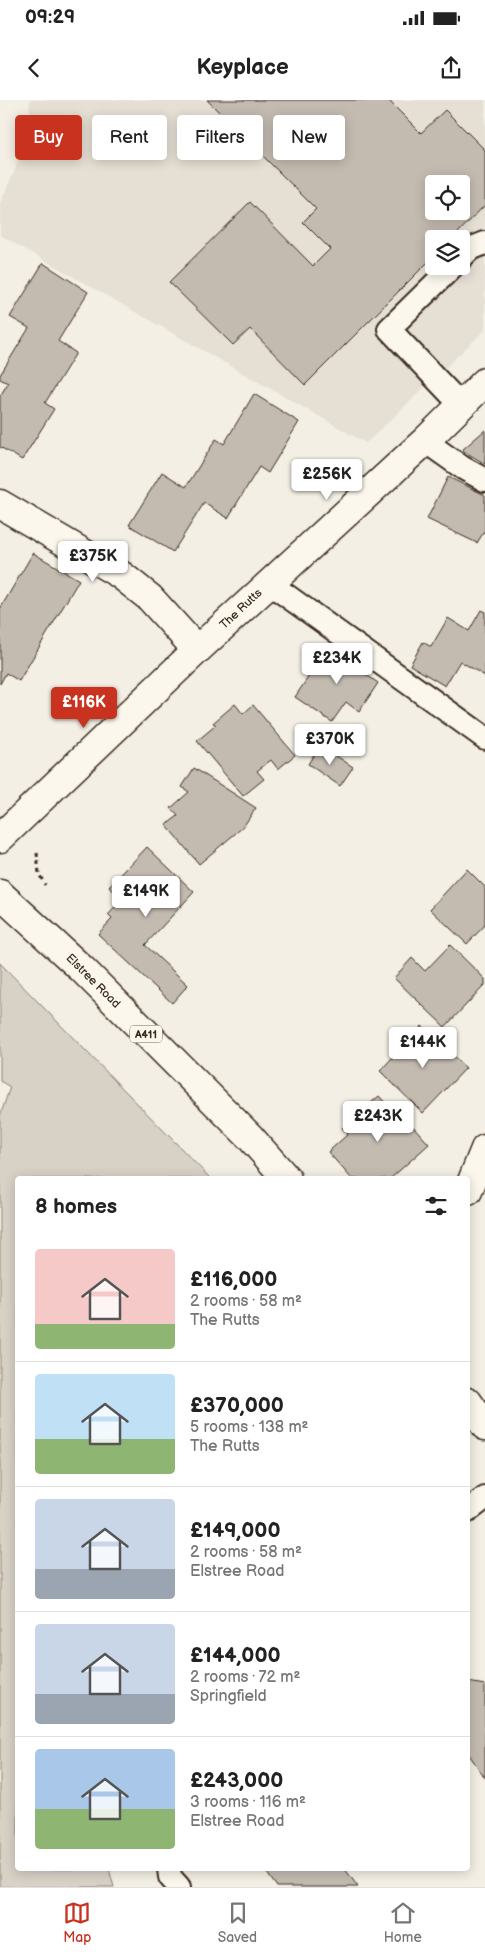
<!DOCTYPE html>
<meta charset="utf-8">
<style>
:root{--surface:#fff;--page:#f6f6f6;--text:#222;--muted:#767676;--line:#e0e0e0;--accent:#c8321e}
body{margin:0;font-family:"Balsamiq Sans",sans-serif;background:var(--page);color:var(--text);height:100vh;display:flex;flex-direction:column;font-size:19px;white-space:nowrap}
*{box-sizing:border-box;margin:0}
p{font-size:16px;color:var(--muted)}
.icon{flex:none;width:28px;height:28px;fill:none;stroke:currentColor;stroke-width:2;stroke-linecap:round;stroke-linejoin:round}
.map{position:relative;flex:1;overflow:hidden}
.details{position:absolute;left:15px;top:1076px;width:455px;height:695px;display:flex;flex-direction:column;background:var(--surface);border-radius:5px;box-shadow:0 2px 12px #0003}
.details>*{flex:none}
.hud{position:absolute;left:15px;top:15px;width:455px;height:45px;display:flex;gap:10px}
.tools{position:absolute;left:425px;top:75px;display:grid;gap:10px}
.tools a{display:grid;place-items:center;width:45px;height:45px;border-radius:5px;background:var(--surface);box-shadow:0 2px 12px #0003;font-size:25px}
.price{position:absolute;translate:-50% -42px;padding:0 11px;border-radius:5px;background:#fff;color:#222;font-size:16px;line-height:32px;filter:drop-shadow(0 1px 2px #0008)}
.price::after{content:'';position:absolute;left:50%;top:30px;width:15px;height:11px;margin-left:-8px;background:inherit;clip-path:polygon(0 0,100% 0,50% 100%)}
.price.on{background:var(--accent);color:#fff}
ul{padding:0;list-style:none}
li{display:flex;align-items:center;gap:15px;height:125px;padding:0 20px}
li+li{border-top:1px solid var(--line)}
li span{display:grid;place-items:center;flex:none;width:140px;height:100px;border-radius:5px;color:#555}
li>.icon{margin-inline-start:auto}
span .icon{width:60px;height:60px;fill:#fffc;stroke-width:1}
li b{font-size:21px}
h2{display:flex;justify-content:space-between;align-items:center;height:60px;padding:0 20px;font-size:21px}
.pill{padding:0 18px;border-radius:5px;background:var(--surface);box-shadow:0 2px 12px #0003;font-size:18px;line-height:45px}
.pill.on{background:var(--accent);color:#fff}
.status{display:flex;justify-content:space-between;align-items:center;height:35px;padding:0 25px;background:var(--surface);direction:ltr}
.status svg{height:14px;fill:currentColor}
header{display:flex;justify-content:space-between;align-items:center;height:65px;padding:0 20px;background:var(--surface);font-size:22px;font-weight:700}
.tab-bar{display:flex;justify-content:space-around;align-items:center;height:70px;border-top:1px solid var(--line);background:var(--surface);font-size:14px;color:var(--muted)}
.tab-bar a{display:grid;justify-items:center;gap:2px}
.tab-bar .on{color:var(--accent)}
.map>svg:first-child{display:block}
.built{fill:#e5dfd4;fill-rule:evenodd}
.green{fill:#d8d1c6;stroke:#8a7e72}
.building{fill:#c3bbb0;stroke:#3b2a1e;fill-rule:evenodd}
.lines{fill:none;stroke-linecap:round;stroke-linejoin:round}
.lane-casing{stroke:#3b2a1e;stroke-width:26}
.street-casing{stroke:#3b2a1e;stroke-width:31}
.secondary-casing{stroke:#3b2a1e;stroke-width:31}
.primary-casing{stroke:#3b2a1e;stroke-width:31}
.path{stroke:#3b2a1e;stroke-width:3;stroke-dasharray:4 4;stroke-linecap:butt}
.lane{stroke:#fbf7ec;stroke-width:22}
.street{stroke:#fbf7ec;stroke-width:28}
.secondary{stroke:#fbf7ec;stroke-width:28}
.primary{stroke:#fbf7ec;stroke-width:28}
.labels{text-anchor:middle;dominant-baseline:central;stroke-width:4;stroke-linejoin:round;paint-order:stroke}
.shield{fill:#fbf7ec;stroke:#75685c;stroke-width:1}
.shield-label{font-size:11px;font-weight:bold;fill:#3b2a1e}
.street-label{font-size:12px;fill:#3b2a1e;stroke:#fbf7ec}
</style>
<div class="status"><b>09:29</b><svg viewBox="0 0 49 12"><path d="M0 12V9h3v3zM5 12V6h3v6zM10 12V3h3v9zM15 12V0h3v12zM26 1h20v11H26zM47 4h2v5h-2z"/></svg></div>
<header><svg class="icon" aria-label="back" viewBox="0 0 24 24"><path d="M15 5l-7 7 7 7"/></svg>Keyplace<svg class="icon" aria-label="share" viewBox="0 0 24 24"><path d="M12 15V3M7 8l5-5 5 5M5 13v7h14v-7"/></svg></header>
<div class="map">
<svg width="485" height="1787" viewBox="0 0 485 1787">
<rect width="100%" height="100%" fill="#f3efe4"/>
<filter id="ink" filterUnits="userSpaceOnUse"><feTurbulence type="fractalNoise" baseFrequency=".02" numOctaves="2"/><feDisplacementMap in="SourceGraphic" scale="10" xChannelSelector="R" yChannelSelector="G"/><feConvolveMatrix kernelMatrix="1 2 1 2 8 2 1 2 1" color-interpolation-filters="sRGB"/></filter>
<g filter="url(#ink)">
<path class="built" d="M30,0H485V230L366,343L0,135V103L15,70L29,24ZM434,84H461V111H434ZM434,139H461V166H434Z"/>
<path class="green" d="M0,863L211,1079H18V1769H109L114,1787H0V1016L10,987L0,981Z"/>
<path class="building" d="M207,0H388L421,33L445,10L485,50V105L452,139H434V156L305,285L250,229L233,245L169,182L250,102L313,166L330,149L303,122L316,109ZM434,84H461V111H434Z
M43,163L88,192L58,241L76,253L45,303L54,309L22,360L0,347V296L8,283L0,279V275L29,228L10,217Z
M254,294L299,322L268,373L259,367L228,418L204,403L173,452L129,425L162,372L186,387L216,339L224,344Z
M485,330V364L462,350Z
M448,377L485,395V430L477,443L427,419Z
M33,453L79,480L19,581L6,573L0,584V509Z
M481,510L485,512V576L460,561L445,586L410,565L423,542L431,547L448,518L469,531Z
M339,546L370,567L365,574L378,583L359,612L346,602L332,622L295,597L319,561L326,566Z
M235,604L243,614L253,605L295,655L278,669L271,660L257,671L264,679L243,696L197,641L216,625L213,623Z
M320,645L353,667L340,686L308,664Z
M194,668L256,708L243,727L199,764L166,725L178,716L171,708L189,692L182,687Z
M147,747L194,792L145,845L188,885L172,903L98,834L112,819L108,815L123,799L109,787Z
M467,769L485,787V825L467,844L430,809Z
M450,845L485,879V885L445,927L394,878L412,858L425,871Z
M422,926L466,968L423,1013L380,971Z
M379,996L390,1008L394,1005L429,1044L390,1079H352L328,1052L348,1034L342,1028Z
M468,1582L485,1585V1678L468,1653Z
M264,1769H345L358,1787H277Z"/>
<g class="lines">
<defs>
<path id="lane" d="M461,158L470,149L485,143
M453,166L389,229L461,305
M425,341L463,368L485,380
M269,483L485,638
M468,1411L485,1398
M169,1769L170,1777L179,1787"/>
<path id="street" d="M0,404L121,475L150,498L197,550
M468,1091L485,1049"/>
<path id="secondary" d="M0,738L197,550L425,341L485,282"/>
<path id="primary" d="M0,794L82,869L250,1037L287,1079
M468,1302L485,1326"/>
</defs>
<use href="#lane" class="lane-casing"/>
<use href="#street" class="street-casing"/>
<use href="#secondary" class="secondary-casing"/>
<use href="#primary" class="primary-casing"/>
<path class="path" d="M37,753L39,774L45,785"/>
<use href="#lane" class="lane"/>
<use href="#street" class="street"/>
<use href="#secondary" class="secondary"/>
<use href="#primary" class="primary"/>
</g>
</g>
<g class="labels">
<rect class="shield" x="130" y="925.5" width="32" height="17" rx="4"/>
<g class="shield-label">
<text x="146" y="934">A411</text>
</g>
<g class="street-label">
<text transform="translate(241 509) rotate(-43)">The Rutts</text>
<text transform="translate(93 881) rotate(45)">Elstree Road</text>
</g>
</g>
</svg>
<div class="tools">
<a><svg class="icon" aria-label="locate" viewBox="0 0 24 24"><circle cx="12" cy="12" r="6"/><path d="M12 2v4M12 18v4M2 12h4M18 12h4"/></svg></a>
<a><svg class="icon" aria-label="layers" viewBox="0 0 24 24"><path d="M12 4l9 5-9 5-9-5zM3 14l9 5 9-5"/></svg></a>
</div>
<b class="price" style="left:327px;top:401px">£256K</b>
<b class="price" style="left:93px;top:483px">£375K</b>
<b class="price" style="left:337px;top:585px">£234K</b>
<b class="price on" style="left:84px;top:629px">£116K</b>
<b class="price" style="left:330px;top:666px">£370K</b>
<b class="price" style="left:146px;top:818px">£149K</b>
<b class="price" style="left:423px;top:969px">£144K</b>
<b class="price" style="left:378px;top:1043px">£243K</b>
<div class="hud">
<a class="pill on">Buy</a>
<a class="pill">Rent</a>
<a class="pill">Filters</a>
<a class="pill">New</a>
</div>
<section class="details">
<h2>8 homes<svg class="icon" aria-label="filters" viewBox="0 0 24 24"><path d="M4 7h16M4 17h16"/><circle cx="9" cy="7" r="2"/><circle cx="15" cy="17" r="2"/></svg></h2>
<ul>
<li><span style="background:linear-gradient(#f6c9c9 75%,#8fb573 0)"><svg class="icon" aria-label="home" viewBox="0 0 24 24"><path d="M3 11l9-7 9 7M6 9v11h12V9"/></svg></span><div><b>£116,000</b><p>2 rooms · 58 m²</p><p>The Rutts</p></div></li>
<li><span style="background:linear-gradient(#bfe0f5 65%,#8fb573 0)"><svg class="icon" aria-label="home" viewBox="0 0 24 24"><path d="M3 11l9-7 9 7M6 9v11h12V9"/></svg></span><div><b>£370,000</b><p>5 rooms · 138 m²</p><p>The Rutts</p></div></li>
<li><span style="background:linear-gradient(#c9d6e8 70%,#9aa5b1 0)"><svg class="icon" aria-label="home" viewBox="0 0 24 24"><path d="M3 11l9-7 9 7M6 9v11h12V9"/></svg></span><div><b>£149,000</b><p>2 rooms · 58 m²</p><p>Elstree Road</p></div></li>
<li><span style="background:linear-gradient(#c9d6e8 70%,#9aa5b1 0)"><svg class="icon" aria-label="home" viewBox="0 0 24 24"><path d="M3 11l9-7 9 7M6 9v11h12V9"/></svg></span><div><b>£144,000</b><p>2 rooms · 72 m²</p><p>Springfield</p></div></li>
<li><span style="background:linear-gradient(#a9c7e8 60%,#8fb573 0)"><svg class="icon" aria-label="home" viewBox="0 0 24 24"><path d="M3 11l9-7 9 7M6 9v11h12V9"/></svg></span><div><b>£243,000</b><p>3 rooms · 116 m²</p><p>Elstree Road</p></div></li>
</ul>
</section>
</div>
<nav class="tab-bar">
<a class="on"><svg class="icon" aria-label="map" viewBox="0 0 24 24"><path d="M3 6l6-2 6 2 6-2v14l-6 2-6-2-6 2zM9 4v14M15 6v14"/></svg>Map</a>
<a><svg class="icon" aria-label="saved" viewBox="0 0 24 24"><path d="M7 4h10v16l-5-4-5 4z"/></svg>Saved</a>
<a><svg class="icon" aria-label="home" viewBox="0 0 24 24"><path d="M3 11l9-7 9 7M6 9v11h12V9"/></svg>Home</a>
</nav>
